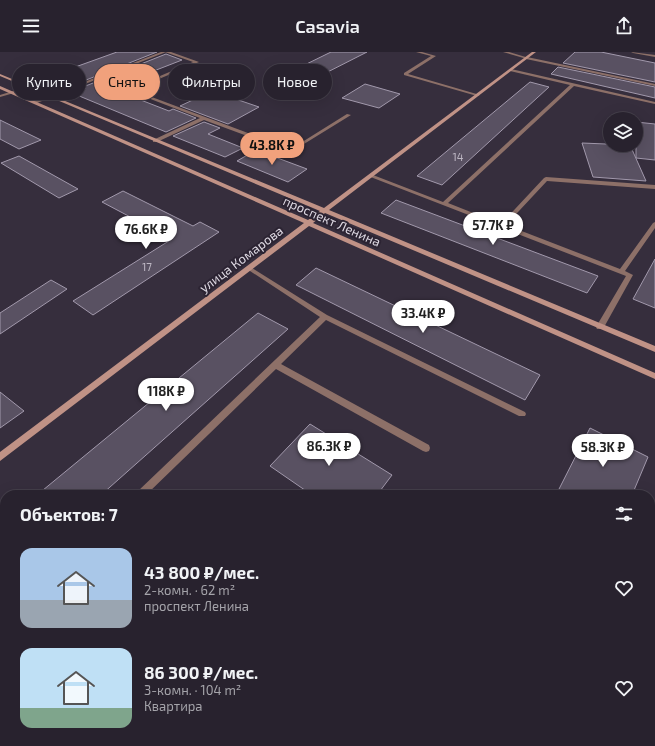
<!DOCTYPE html>
<html lang="ru">
<meta charset="utf-8">
<style>
:root{--surface:#28222e;--page:#342f3a;--text:#f1f3f6;--muted:#a5a4aa;--line:#443f4a;--accent:#f1a17c}
body{margin:0;font-family:"Exo 2",sans-serif;background:var(--page);color:var(--text);height:100vh;display:flex;flex-direction:column;font-size:15px;white-space:nowrap}
*{box-sizing:border-box;margin:0}
p{font-size:13px;color:var(--muted)}
.icon{flex:none;width:22px;height:22px;fill:none;stroke:currentColor;stroke-width:2;stroke-linecap:round;stroke-linejoin:round}
.map{position:relative;flex:1;overflow:hidden}
.panel{position:absolute;left:0px;top:438px;width:655px;height:256px;display:flex;flex-direction:column;background:var(--surface);border-radius:16px 16px 0 0;box-shadow:0 4px 16px #0002,0 0 0 1px var(--line)}
.panel>*{flex:none}
.top-card{position:absolute;left:12px;top:12px;width:400px;height:36px;display:flex;gap:8px}
.fabs{position:absolute;left:603px;top:60px;display:grid;gap:8px}
.fabs a{display:grid;place-items:center;width:40px;height:40px;border-radius:50%;background:var(--surface);box-shadow:0 4px 16px #0002,0 0 0 1px var(--line);font-size:20px}
.price{position:absolute;translate:-50% -34px;padding:0 9px;border-radius:14px;background:#fff;color:#222;font-size:13px;line-height:26px;filter:drop-shadow(0 1px 2px #0008)}
.price::after{content:'';position:absolute;left:50%;top:24px;width:12px;height:9px;margin-left:-6px;background:inherit;clip-path:polygon(0 0,100% 0,50% 100%)}
.price.selected{background:var(--accent);color:#111}
ul{padding:0;list-style:none}
li{display:flex;align-items:center;gap:12px;height:100px;padding:0 20px}
li span{display:grid;place-items:center;flex:none;width:112px;height:80px;border-radius:12px;color:#555}
li>.icon{margin-inline-start:auto}
span .icon{width:48px;height:48px;fill:#fffc;stroke-width:1}
li b{font-size:17px}
h2{display:flex;justify-content:space-between;align-items:center;height:48px;padding:0 20px;font-size:17px}
.chip{padding:0 14px;border-radius:18px;background:var(--surface);box-shadow:0 4px 16px #0002,0 0 0 1px var(--line);font-size:14px;line-height:36px}
.chip.selected{background:var(--accent);color:#111}
header{display:flex;justify-content:space-between;align-items:center;height:52px;padding:0 20px;background:var(--surface);font-size:18px;font-weight:600}
.map>svg:first-child{display:block}
.building{fill:#595162;stroke:#a299ac}
.lines{fill:none;stroke-linecap:round;stroke-linejoin:round}
.lane{fill:#8d7068;fill-rule:evenodd}
.street{fill:#8d7068;fill-rule:evenodd}
.secondary{fill:#c09286;fill-rule:evenodd}
.labels{text-anchor:middle;dominant-baseline:central;stroke-width:4;stroke-linejoin:round;paint-order:stroke}
.far-number-label{font-size:11px;fill:#beb8c4}
.far-street-label{font-size:13px;fill:#dfdae4;stroke:#2c2433}
</style>
<header><svg class="icon" aria-label="menu" viewBox="0 0 24 24"><path d="M4 6h16M4 12h16M4 18h16"/></svg>Casavia<svg class="icon" aria-label="share" viewBox="0 0 24 24"><path d="M12 15V3M7 8l5-5 5 5M5 13v7h14v-7"/></svg></header>
<div class="map">
<svg width="655" height="694" viewBox="0 0 655 694">
<rect width="100%" height="100%" fill="#362e3d"/>
<path class="building" d="M117,0H157L76,32L53,23Z
M331,0H367L306,31L282,24Z
M575,0H601L655,11V30L563,11Z
M166,2L182,8L110,36L169,59L173,57L196,66L166,80L72,41L86,36L83,35Z
M558,15L655,35V46L551,22Z
M530,30L549,35L442,133L417,124Z
M365,32L400,42L379,56L342,46Z
M212,39L259,55L228,72L180,54Z
M0,68L41,88L19,97L0,87Z
M204,70L220,76L208,82L243,96L225,105L173,84Z
M636,70L655,72V108L636,106Z
M582,91L630,93L646,129L593,125Z
M256,98L307,117L288,130L237,109Z
M19,104L78,137L59,146L1,111Z
M123,139L193,174L200,170L219,180L93,263L73,249L172,187L102,150Z
M396,148L598,224L587,241L381,161Z
M655,207V256L633,247Z
M316,216L540,323L525,348L296,233Z
M51,228L67,237L0,282V261Z
M258,261L288,277L101,443H37Z
M0,340L24,359L0,376Z
M310,372L392,423L377,443H312L270,414Z
M590,376L648,405L632,443H556Z"/>
<g class="lines">
<path class="lane" d="M165,0H171L199,10L133,38L291,97L347,62L351,63L291,100L204,68L157,90H153V88L200,66L127,38L193,10Z
M416,0H422L436,4L408,22L480,43L477,44L404,23V21L431,4Z
M631,0L655,3V5L633,1Z
M527,5L655,32V34L526,7Z
M511,17L655,50V52L574,34L448,151L501,172L544,126L546,125L655,133V137L547,129L506,173L620,217L653,171L655,170V176L625,219L633,223L603,277H597L596,275L626,224L368,124L373,123L443,150L570,33L510,19Z
M13,39H14V41L0,45V43Z
M249,214L327,263L525,360L526,362L525,364H519L326,268L281,312L429,393L430,396L429,399L426,400L423,399L276,317L146,443H135L137,440L320,265L247,217L246,216Z
M243,689H257L255,694H241Z"/>
<path class="street" d="M161,0H166L37,51L33,50Z
M503,0H509L529,6L527,7Z"/>
<path class="secondary" d="M532,0H536L329,158L655,294V300L325,161L313,171L655,321V327L309,174L0,409V400L304,171L0,37V34L308,168L320,159L0,24V22L324,156Z"/>
</g>
<g class="labels">
<g class="far-number-label">
<text x="458" y="104">14</text>
<text x="147" y="214">17</text>
</g>
<g class="far-street-label">
<text transform="translate(332 169) rotate(24)">проспект Ленина</text>
<text transform="translate(241 207) rotate(-37)">улица Комарова</text>
</g>
</g>
</svg>
<div class="fabs">
<a><svg class="icon" aria-label="layers" viewBox="0 0 24 24"><path d="M12 4l9 5-9 5-9-5zM3 14l9 5 9-5"/></svg></a>
</div>
<b class="price selected" style="left:272px;top:114px">43.8K ₽</b>
<b class="price" style="left:493px;top:194px">57.7K ₽</b>
<b class="price" style="left:146px;top:198px">76.6K ₽</b>
<b class="price" style="left:423px;top:282px">33.4K ₽</b>
<b class="price" style="left:166px;top:360px">118K ₽</b>
<b class="price" style="left:329px;top:415px">86.3K ₽</b>
<b class="price" style="left:603px;top:416px">58.3K ₽</b>
<div class="top-card">
<a class="chip">Купить</a>
<a class="chip selected">Снять</a>
<a class="chip">Фильтры</a>
<a class="chip">Новое</a>
</div>
<section class="panel">
<h2>Объектов: 7<svg class="icon" aria-label="filters" viewBox="0 0 24 24"><path d="M4 7h16M4 17h16"/><circle cx="9" cy="7" r="2"/><circle cx="15" cy="17" r="2"/></svg></h2>
<ul>
<li><span style="background:linear-gradient(#a9c7e8 65%,#9aa5b1 0)"><svg class="icon" aria-label="home" viewBox="0 0 24 24"><path d="M3 11l9-7 9 7M6 9v11h12V9"/></svg></span><div><b>43 800 ₽/мес.</b><p>2-комн. · 62 m²</p><p>проспект Ленина</p></div><svg class="icon" aria-label="heart" viewBox="0 0 24 24"><path d="M12 20l-8-8c-3-5 5-10 8-4 3-6 11-1 8 4z"/></svg></li>
<li><span style="background:linear-gradient(#bfe0f5 75%,#7fa58c 0)"><svg class="icon" aria-label="home" viewBox="0 0 24 24"><path d="M3 11l9-7 9 7M6 9v11h12V9"/></svg></span><div><b>86 300 ₽/мес.</b><p>3-комн. · 104 m²</p><p>Квартира</p></div><svg class="icon" aria-label="heart" viewBox="0 0 24 24"><path d="M12 20l-8-8c-3-5 5-10 8-4 3-6 11-1 8 4z"/></svg></li>
</ul>
</section>
</div>
